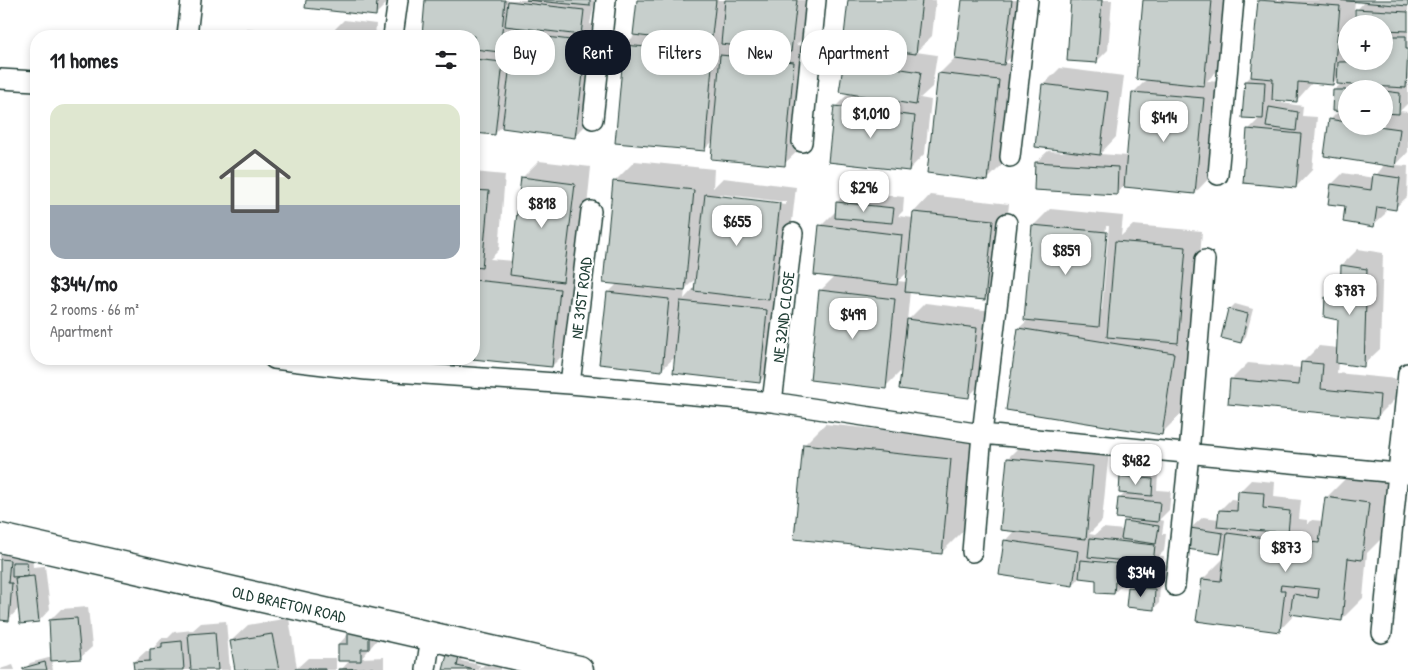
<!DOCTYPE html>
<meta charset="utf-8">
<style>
:root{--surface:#fff;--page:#f2f2f2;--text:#202124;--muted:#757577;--accent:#111827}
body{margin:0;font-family:"Patrick Hand",sans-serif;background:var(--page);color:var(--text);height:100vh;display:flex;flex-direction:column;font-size:19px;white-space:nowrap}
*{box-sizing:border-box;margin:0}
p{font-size:16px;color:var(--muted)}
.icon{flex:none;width:28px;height:28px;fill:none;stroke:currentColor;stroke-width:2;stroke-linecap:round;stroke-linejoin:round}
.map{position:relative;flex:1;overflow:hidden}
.details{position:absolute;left:30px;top:30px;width:450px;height:335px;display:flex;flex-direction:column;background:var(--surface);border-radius:20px;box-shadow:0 2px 8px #0003}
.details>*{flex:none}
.top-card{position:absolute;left:495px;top:30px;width:475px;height:45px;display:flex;gap:10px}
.controls{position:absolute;left:1338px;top:15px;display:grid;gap:10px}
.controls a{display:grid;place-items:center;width:55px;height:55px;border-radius:50%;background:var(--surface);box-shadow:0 2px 8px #0003;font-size:25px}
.price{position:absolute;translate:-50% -42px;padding:0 11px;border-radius:10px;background:#fff;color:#222;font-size:16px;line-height:32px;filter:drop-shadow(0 1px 2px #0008)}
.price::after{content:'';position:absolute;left:50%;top:30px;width:15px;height:11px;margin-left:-8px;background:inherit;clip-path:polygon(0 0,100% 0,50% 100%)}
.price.active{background:var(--accent);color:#fff}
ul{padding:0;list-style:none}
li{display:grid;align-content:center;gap:10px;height:265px;padding:0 20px}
li span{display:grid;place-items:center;height:155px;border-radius:15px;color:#555}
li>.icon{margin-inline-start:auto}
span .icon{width:90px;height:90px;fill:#fffc;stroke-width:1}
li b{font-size:21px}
h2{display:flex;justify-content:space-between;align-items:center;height:60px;padding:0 20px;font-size:21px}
.pill{padding:0 18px;border-radius:20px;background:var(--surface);box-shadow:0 2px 8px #0003;font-size:18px;line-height:45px}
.pill.active{background:var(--accent);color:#fff}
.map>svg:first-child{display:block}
.shadow{fill:#0003;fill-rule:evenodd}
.building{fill:#c7cfcc;stroke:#1f3d34}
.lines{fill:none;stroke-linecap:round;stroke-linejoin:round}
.street-casing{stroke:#1f3d34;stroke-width:22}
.secondary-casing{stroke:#1f3d34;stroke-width:31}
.street{stroke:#fff;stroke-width:19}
.secondary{stroke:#fff;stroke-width:28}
.labels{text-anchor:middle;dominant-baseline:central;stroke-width:4;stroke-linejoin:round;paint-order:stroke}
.street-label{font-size:16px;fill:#1f3d34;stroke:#fff}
</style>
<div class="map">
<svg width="1408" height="670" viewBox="0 0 1408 670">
<rect width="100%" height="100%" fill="#fff"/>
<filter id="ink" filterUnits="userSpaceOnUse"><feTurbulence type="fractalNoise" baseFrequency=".02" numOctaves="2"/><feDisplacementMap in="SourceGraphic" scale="10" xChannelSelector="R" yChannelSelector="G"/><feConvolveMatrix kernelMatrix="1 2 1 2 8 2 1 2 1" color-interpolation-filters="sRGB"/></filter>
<g filter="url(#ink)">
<path class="shadow" d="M307,0H387V3L375,15Z
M427,0H595L590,24L603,26L591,120L574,137L501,127L495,134L474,131V36H423ZM515,35L514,45L506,44Z
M638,0H811L807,34L796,45L810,46L801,148L784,164L714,140L704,150L625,45L636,34Z
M849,0H936L932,36L916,52L937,55L932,87L920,98L931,100L925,153L909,170L835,107L849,93L845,61L860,45Z
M963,0H1026L1021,47L1005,63L1015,64L1004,163L988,179L939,74L956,57Z
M1072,0H1112L1108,50L1097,61Z
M1144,0H1226L1220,68L1207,81L1220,82L1211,176L1195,193L1124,186L1116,194L1036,162L1048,151L1069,152L1044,84L1060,68L1124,76L1116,137L1100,154L1128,156L1133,93L1147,79Z
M1260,0H1408V103L1400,111L1408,112V152L1396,165L1408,166L1407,197L1395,208L1386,207L1385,214L1373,225L1346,205L1332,184L1343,173L1374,178L1385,164L1330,120L1340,110L1334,90L1342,83L1338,78L1332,84L1313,82L1296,101L1274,99V102L1303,106L1302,116L1317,117L1312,170L1296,187L1248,130L1261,117L1246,81L1253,74ZM1355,0L1365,1L1356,11L1384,24V61H1346V24H1353ZM1346,89H1384V126H1346Z
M344,20L376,24L375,36H328Z
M247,29L273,32V36H240Z
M539,161L591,167L573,345L552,366L474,358V172L505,175L499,250L490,259L513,261L522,178Z
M635,161L714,169L713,188L723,178L796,187L785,282L774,293L783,294L776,365L760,381L676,356L661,370L608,293L618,283L614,182ZM719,194L786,202V205L719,197ZM697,277L695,287L684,299L685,289Z
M848,191L904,197L903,211L898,216L913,218L914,212L930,195L1009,204L1001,282L985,299L910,291L907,321L925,303L993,311L985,380L968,397L902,370L885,387L820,291L835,276L821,226L837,210V202ZM908,272L907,282L898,281Z
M1050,209L1123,216L1121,236L1133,225L1202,231L1195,325L1189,331L1195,332L1182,413L1161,434L1019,328L1028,320L1033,226ZM1106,226H1109L1102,310H1099Z
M1358,249L1383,253L1380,349L1363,365L1338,362L1337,373L1396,379L1394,400L1378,416L1232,379L1248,363L1302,368V363L1319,346L1338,348L1340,319L1327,298L1342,283V265Z
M1235,304L1253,309L1246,336L1241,342L1229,310Z
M825,424L972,439L963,531L942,552L804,445Z
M1024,442L1109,450L1102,521L1089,534L1095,535L1103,528L1124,530L1125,522L1129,518L1119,499L1125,493L1121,476L1127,471L1158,473L1157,490L1171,491L1169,510L1159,520L1164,521L1162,534H1166L1164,551L1159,556H1164L1162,573L1152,583L1160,584L1159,603L1153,609L1130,587L1134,583L1125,582L1114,593L1098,579L1080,577L1073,585L1005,541L1015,530L1008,458ZM1090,560L1159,566V569L1090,562Z
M1347,477L1390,482L1383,537L1367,553L1363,598L1342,619L1296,613L1279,631L1203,579L1224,558L1226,546L1220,552L1191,528L1203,517L1219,519L1220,510L1231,499L1239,500V492L1251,480L1275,482L1274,497L1301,500L1299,519L1307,520V525L1312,520L1323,521L1326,498Z
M0,547L21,549L20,557H32L33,567L45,566L50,609L39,621L19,608L8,620L0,619Z
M88,607L92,647L80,658L51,660L53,670H25L30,663L52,657L50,620L61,609Z
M289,618L297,668L308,658H336V670H236L231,641L248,625Z
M226,621L230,670H135L134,662L146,651H151L162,638H168L174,632L193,630L201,623Z
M360,621L380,636L362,658L384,657V670H341L351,659L339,644Z
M453,650L464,652L462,661L480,665L479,670H445L448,656Z
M13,665L15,670H0V669Z
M484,665L500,668V670H479Z"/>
<path class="building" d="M306,0H377L376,16L305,8Z
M425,0H505L500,52L474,49V36H422Z
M526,0H590V6Z
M637,0H716L711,44L633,35Z
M725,0H797L791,52L721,44Z
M848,0H922L916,54L843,45Z
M962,0H1012L1004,65L955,59Z
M1071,0H1102L1097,63L1067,61Z
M1143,0H1212L1204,86L1136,79Z
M1258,0L1340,6L1333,85L1298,82L1297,102L1272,100L1273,79L1251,77Z
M1335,0H1408V6Z
M508,1L584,10L581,35L505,26Z
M1355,9L1408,12V31L1384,30V24H1355Z
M514,33L587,42L575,138L502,128Z
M1345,34H1346V54H1344Z
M1384,36H1406V49H1408L1406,88L1337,84L1338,62L1384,61Z
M624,45L713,53L705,151L615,143Z
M720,55L794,62L785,166L711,159Z
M474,59L503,62L495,135L474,133Z
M844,60L921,72L916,105L839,92Z
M938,73L999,80L988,181L927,173Z
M1245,81L1265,82L1263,119L1242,118Z
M1042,84L1108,92L1100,155L1035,147Z
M1353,87L1384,89V91L1400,93L1399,114L1384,113V89H1353Z
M1333,90H1346V112L1332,111Z
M1132,92L1204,98L1195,194L1124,187Z
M834,106L915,116L909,171L828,162Z
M1269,107L1298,112L1296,131L1266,127Z
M1329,119L1346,122V126H1378L1400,129L1395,167L1324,156Z
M1247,129L1301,134L1296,188L1243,183Z
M1035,162L1118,167L1117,195L1034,190Z
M1373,174L1400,178L1396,210L1377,207L1374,227L1343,222L1345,206L1328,204L1331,184L1371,190Z
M521,177L575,184L563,282L510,275Z
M613,181L694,190L685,291L603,283Z
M474,190L489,191L482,268L474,267Z
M705,194L780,203L769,300L694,291Z
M836,202L894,208L892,223L835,218Z
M913,212L993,220L985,300L905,292Z
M819,225L902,235L897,285L814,275Z
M1032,225L1107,232L1099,327L1024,320Z
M1115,241L1186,247L1178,343L1107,337Z
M1341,265L1367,269L1364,367L1336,363L1338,320L1324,317L1325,297L1340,299Z
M474,280L560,289L552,367L472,359H474Z
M819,290L895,299L886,389L810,380Z
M607,292L669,299L662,371L599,364Z
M680,301L767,310L760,383L673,373Z
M1228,309L1248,314L1241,343L1221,338Z
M907,319L977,328L969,398L899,389Z
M1018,328L1174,353L1162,435L1006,410Z
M1301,362L1323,364L1321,389L1380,395L1378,418L1228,404L1230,379L1299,385Z
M803,444L951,459L942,554L794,539Z
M1007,458L1093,466L1086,539L1000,530Z
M1120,476L1153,479L1152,496L1119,493Z
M1238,491L1264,493L1263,508L1290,511L1288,533L1217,527L1219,510L1237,511Z
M1325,497L1369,503L1362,560L1348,558L1342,621L1290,614L1293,594L1318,598L1319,589L1281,585L1280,590H1285L1280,632L1196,621L1202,579L1221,581L1227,533L1287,541L1284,559L1287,560L1290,540L1304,542L1301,562H1307L1310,542L1319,543Z
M1118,498L1160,502L1158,522L1116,518Z
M1124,521L1159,526L1156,544L1121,539Z
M1190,528L1223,533L1220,554L1187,549Z
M1090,538L1155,545L1153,564L1088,557Z
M1004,540L1078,551L1073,586L999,575Z
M0,559L10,560L8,583H12L9,621L0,620Z
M1081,560L1153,567L1151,586L1115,582L1114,594L1096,593V580L1079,578Z
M12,562H27L28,576L12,577Z
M34,576L39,622L20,624L15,578Z
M1128,587L1155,589L1154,610L1126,607Z
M77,618L81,659L51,661L49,620Z
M215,632L218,670H191L188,634Z
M348,632H369V649H361V661H338V644H348Z
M272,634L279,670H235L230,641Z
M182,641L184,670H134L133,662L150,661V649L162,648V643Z
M447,655L459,657L457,666L475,670H443Z
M45,662L47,670H23V668Z
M373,668V670H339V669Z
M295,669H325V670H295Z"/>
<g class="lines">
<defs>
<path id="street" d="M187,36L191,0
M393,36L398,0
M0,79L36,81
M593,119L606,0
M802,142L816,0
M1010,157L1028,0
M1218,175L1234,0
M274,359L366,370L570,384L772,402L982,434L1408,474
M570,384L591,211
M772,402L793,233
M972,552L982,434L1007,223
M1175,586L1189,454L1205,260
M1382,633L1408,373
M426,670L431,636"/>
<path id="secondary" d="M0,538L579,670"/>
</defs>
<use href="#street" class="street-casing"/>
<use href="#secondary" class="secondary-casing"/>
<use href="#street" class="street"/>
<use href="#secondary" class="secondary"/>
</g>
</g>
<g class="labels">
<g class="street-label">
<text transform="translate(581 298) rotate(-83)">NE 31ST ROAD</text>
<text transform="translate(783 317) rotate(-83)">NE 32ND CLOSE</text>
<text transform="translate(289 604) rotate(13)">OLD BRAETON ROAD</text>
</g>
</g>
</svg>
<div class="controls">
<a>+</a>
<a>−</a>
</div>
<b class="price" style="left:871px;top:139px">$1,010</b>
<b class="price" style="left:1164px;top:143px">$414</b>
<b class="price" style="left:864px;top:213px">$296</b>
<b class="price" style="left:542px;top:229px">$818</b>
<b class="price" style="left:737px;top:247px">$655</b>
<b class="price" style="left:1066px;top:276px">$859</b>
<b class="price" style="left:1350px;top:316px">$787</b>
<b class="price" style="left:853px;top:340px">$499</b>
<b class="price" style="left:1136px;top:486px">$482</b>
<b class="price" style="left:1286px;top:573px">$873</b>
<b class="price active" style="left:1141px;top:598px">$344</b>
<div class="top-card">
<a class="pill">Buy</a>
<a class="pill active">Rent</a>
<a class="pill">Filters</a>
<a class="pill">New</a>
<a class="pill">Apartment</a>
</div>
<section class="details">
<h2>11 homes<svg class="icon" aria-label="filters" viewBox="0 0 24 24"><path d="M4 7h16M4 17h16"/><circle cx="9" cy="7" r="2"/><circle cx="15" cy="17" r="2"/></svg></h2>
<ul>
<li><span style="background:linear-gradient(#dfe7d0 65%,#9aa5b1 0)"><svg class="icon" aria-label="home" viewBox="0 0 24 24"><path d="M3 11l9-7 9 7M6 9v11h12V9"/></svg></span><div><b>$344/mo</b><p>2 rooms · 66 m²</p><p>Apartment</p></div></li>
</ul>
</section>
</div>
